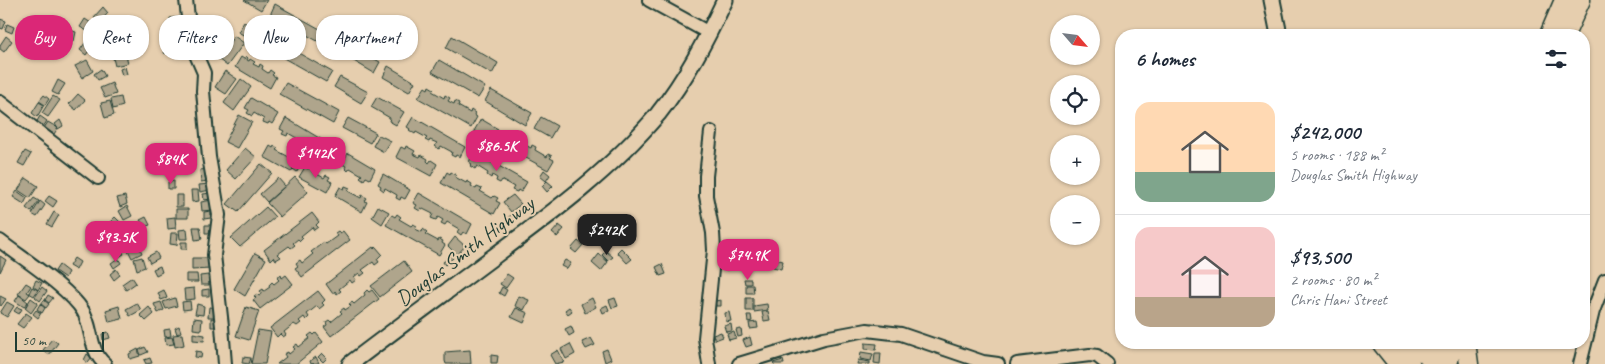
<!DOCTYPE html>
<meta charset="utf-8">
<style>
:root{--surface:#fff;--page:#f2f2f3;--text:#1f2937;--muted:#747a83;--line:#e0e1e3;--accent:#db2777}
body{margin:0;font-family:Caveat,sans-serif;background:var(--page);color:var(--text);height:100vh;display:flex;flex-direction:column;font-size:19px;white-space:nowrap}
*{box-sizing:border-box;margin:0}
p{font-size:16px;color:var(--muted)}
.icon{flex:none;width:28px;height:28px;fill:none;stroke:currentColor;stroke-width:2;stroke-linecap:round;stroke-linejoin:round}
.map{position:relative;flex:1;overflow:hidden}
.details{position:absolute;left:1115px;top:29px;width:475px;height:320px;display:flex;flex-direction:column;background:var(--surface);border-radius:20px;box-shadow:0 1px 4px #0004}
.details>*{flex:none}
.guide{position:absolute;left:15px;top:15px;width:475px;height:45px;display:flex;gap:10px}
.needle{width:32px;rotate:118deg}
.controls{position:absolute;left:1050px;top:15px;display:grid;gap:10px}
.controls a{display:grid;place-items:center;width:50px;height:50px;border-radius:50%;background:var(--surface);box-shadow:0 1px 4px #0004;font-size:25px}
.scale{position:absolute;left:15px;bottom:12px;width:89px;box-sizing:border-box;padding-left:5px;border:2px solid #1f3d34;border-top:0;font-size:14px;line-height:18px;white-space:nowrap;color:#1f3d34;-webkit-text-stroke:4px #e6ceae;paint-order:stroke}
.price{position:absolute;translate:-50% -42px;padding:0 11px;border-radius:10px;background:var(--accent);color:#fff;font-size:16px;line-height:32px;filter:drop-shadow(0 1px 2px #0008)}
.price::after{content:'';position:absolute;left:50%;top:30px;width:15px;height:11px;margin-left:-8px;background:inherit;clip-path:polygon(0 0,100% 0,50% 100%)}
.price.selected{background:#222;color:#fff}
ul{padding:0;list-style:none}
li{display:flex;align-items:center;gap:15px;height:125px;padding:0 20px}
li+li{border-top:1px solid var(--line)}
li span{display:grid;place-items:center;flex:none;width:140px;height:100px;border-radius:15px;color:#555}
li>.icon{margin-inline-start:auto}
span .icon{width:60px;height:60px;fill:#fffc;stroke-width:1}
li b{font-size:21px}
h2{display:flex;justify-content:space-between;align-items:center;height:60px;padding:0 20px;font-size:21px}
.pill{padding:0 18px;border-radius:20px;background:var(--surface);box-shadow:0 1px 4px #0004;font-size:18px;line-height:45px}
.pill.selected{background:var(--accent);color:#fff}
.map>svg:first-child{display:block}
.building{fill:#afa58c;stroke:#1f3d34}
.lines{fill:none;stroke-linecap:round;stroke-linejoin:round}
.minor-casing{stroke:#1f3d34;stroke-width:16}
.tertiary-casing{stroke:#1f3d34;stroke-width:19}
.secondary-casing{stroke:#1f3d34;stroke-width:21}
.minor{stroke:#e6ceae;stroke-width:12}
.tertiary{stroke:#e6ceae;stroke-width:15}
.secondary{stroke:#e6ceae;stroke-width:18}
.labels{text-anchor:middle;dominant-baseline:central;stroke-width:4;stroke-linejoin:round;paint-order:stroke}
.street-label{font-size:21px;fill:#1f3d34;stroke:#e6ceae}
</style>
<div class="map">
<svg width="1605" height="364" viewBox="0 0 1605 364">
<rect width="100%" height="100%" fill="#e6ceae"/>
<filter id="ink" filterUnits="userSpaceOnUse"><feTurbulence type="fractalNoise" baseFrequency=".02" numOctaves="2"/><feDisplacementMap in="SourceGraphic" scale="10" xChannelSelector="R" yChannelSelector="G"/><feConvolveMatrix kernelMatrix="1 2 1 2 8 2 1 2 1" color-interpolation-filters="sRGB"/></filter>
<g filter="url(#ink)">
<path class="building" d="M244,0H267L261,10Z
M275,4L329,34L323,44L270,15Z
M103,7L108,13L99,23L94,17Z
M109,17L113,22L106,30L101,25Z
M183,17V27H170V18Z
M0,19L6,21L3,29L0,28Z
M85,19L91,23L87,31L80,27Z
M244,22L271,37L265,47L238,32Z
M7,24L14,27L12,33L5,30Z
M93,24L99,27L93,38L87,34Z
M114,26L119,33L112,38L107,31Z
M69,30L76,32L74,41L67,38Z
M176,30V40H168V31Z
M186,31L187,41L178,42V32Z
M6,36L12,41L4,52L0,49V45Z
M234,36L244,43L227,66L218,59Z
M452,36L498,63L492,74L446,48Z
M167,41L176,42L174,55L164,53Z
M279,42L332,72L326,82L273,52Z
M85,43L91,48L86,55L80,50Z
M45,45L52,51L46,58L39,52Z
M353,47L380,62L374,73L347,57Z
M125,51L128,63L115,66L112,54Z
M246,56L248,58L247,60L249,61L250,59L255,62L253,64L259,67L260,64L263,66L262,69L268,73L270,70L274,73L272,75L276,77L270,88L235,67L241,57L244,59Z
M87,60L93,71L82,78L75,66Z
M439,60L485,87L478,98L432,72Z
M388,66L415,82L409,92L383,77Z
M125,67L127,74L122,75L120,69Z
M101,69L105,76L98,80L94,74Z
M225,71L237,79L226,94L215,87Z
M340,77L368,92L361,103L334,87Z
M241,79L251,87L234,111L224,103Z
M58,80L65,84L58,95L52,92Z
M112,83L116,94L105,98L100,88Z
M286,83L339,112L333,124L279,94Z
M429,86L434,89L432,91L444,98L445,95L450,98L448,101L454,104L455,101L459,103L458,106L470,113L471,110L475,113L474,115L477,117L471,128L418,98L425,87L428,89Z
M491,90L532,113L525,125L485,101Z
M78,94L85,100L76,110L69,104Z
M44,95L49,99L45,105L39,101Z
M53,96L60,100L48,117L42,113Z
M121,97L123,106L113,109L111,99Z
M377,97L404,112L396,125L389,121L390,118L371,107Z
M251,98L278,114L272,124L269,122L268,124L263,122L264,119L254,113L252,116L247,113L249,110L245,108Z
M110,101L114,115L105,118L101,103Z
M39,102L44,105L37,117L32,113Z
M239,115L252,122L237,148L225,142Z
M40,116L47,121L43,127L36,123Z
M413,117L465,147L460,157L456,155L455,157L451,155L452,152L441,146L439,149L435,146L437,143L430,140L429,142L425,140L427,138L416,132L415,134L409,130L410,129L407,127Z
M541,117L557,126L550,138L534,129Z
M286,118L339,150L333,160L330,158L329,160L325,157L326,155L314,148L312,151L308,149L310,146L305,143L303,145L298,143L300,140L288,133L287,136L282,134L284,131L280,129Z
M348,118L376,133L370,143L342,128Z
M481,119L498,129L491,141L474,131Z
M60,120L63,126L58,129L55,124Z
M48,122L58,128L54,134L44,128Z
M506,130L510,133L509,135L521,142L522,139L527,141L525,145L531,148L532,145L536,147L535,150L547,157L548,154L552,156L550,158L554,160L548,170L495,141L501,131L504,133Z
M379,135L391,141L384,152L373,146Z
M270,146L273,148L274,146L278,148L276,150L289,157L290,155L294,157L292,159L297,162L291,172L264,157Z
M406,146L415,151L413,154L420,157L421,155L428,159L427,161L429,163L431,160L437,164L431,176L396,157L401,147L405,149Z
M245,148L256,157L236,179L226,170Z
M25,151L31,154L24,166L18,163Z
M474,152L527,182L521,192L518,190L517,192L512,190L514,187L502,180L500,183L496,181L497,178L492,175L491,178L487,175L488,173L477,166L475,169L470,166L472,164L469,162Z
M348,153L375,169L370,179L366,177L364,180L360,177L362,175L350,168L348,171L345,168L346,166L342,164Z
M297,162L301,164L297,172L293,169Z
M261,164L272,173L238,212L227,204Z
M310,166L314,168L312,171L324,178L326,175L330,177L328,180L332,182L327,192L299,177L305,167L308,169Z
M208,169L209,181L201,182L200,170Z
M544,170L550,175L546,181L540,176Z
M447,172L450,174L451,172L456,175L455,177L466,183L467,181L472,184L471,186L476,189L477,187L482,189L480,191L492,198L494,196L498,198L496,201L500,203L494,214L441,183Z
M383,174L410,190L405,199L401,197L400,200L396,198L397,195L385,188L384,191L380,188L381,186L378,184Z
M295,177L308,192L280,217L267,203Z
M26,178L38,186L30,198L18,190Z
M278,178L285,186L267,202L260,194Z
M174,181V189H168V182Z
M547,181L553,186L547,192L542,186Z
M209,184L211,190L200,192L199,185Z
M345,186L350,188L348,191L361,198L362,195L367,198L365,201L367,202L362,212L335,196L340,187L344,189Z
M191,190H198L199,201L192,202Z
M17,191L27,198L24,204L13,197Z
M211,193V199L204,200L203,194Z
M419,193L472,224L467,234L463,232L461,235L457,232L459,229L447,222L445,225L441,223L443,220L438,217L436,220L431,218L433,214L421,208L420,211L415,208L417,205L413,203Z
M176,195H183V207H176Z
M513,195L521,204L511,212L503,202Z
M49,196L57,201L53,207L45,201Z
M125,196L127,204L120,207L117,198Z
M34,198L39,201L31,212L26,208Z
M212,200L213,210L202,211L201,202Z
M40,201L45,205L37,217L32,214Z
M127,206L132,216L124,220L119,211Z
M378,206L389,212L382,224L372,217Z
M266,207L275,217L240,247L231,238Z
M176,209H188V218H176Z
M211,211V218L204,219V212Z
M54,212L59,215L52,227L47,224Z
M312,213L319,222L316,225L318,227L314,230L312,227L301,236L303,238L300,241L298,239L293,243L295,245L291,248L289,246L278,254L281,257L276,260L274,257L271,260L264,250Z
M397,214L401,217L399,219L411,226L413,224L417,226L415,229L422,232L423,229L427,232L425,234L438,241L439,239L443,241L442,243L445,245L439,255L386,225L392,215L395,217Z
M513,214L517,219L511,225L506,219Z
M115,217L120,222L115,227L110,222Z
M146,217L150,225L144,227L140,220Z
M175,217L176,228L168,229L167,218Z
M126,224L129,230L118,236L115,230Z
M205,225H213V233H205Z
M559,225L564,229L557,237L552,233Z
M193,227H200L202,239L195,240Z
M187,229L188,239H180L179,230Z
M338,231L340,233L343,231L350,240L302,277L295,268L298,266L296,263L300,260L302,263L313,254L311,252L324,242L326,244L337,236L335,233Z
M171,233H178L177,245L170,244Z
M455,237L465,246L457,255L448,246Z
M578,241L583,245L576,253L571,249Z
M181,242H187V249H181Z
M139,246L142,253L132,258L128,250Z
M373,247L374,249L376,247L382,254L377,259L379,262L375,265L373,262L362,270L365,273L361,276L359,273L354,277L356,280L352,283L350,280L339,289L341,291L337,294L335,291L333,294L326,284Z
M120,248L124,254L117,258L113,252Z
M621,248L632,259L627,263L617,252Z
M606,251L613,257L608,261L602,255Z
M156,252L159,258L150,263L147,257Z
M255,253L266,259L245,296L234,289Z
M599,254L608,262L601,271L592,263Z
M0,256L6,260L0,272Z
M451,256L453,258L445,265L443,262Z
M142,257L145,267L137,270L134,259Z
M74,258L80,262L76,270L69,266Z
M118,258L121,263L114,268L111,263Z
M192,258H209L210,269L192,270Z
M725,258H734V269L726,270Z
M775,259L783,261L781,269L773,267Z
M565,260L571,263L567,269L561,266Z
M404,261L412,272L380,297L371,286Z
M662,264L666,274L660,276L656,267Z
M59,265L68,272L65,278L55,271Z
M160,266L162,272L156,275L153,269Z
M116,269L120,275L114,280L110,274Z
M186,274H197L198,282H186Z
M507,274L513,278L506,288L500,284Z
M208,275L209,285H201L200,276Z
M281,275L282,278L286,275L293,284L260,309L253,300L256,298L254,296L257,294L259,296L262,294L260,291L263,289L264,291L270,287L269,285L272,282L274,284L279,280L277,278Z
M132,277L136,283L126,290L122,284Z
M744,279H751V284H745Z
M36,280L42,283L38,290L33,286Z
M26,283L31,286L27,292L30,294L26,299L18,294Z
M746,285H753L754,293H746Z
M32,287L38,290L34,296L29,293Z
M42,287L47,291L40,301L35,297Z
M502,287L507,290L504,296L499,293Z
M194,288L195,299L185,300L184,289Z
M209,289V296H202V290Z
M164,290L167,298L161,300L158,293Z
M367,290L369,292L372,290L379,299L331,336L324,327L327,325L326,322L329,320L331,322L342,313L340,311L344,308L345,310L351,306L349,304L352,302L354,304L365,295L364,293Z
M318,291L325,300L322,303L324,305L319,309L317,306L307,314L309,317L306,320L304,317L299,321L301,323L297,326L294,324L284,332L286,335L283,337L280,334L277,337L270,328Z
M19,295L28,302L24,307L15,301Z
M48,295L53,298L49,303L45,300Z
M0,296L6,299L1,306L0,305Z
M519,296L529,300L524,310L515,306Z
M31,298L38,303L31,313L25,308Z
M175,298L177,306L166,309L163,302Z
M592,298L596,307L585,313L581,304Z
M615,298L618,306L612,308L609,300Z
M746,298H753V311H746Z
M44,300L49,304L46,308L41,304Z
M721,300V306H716L715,301Z
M190,301L191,309L183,310L182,302Z
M7,302L14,306L7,317L0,313Z
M161,302L164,310L158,313L154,304Z
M137,303L141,310L130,316L126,309Z
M40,304L45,308L42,313L37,309Z
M197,304L204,306L203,315L195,314Z
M767,304L768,310L754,312V306Z
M607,305L609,310L603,313L601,308Z
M119,306L122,319L109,322L106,310Z
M17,307L22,309L19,314L14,311Z
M149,307L154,314L146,321L140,315Z
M209,307L218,308V317H208Z
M246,307L259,311L249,340L236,336Z
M569,307L572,311L568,314L565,310Z
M516,308L528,313L524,323L511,317Z
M36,310L41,313L38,318L33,314Z
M768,311L770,320L764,321L762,312Z
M729,312L731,321L726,322L725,313Z
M26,313L32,317L23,328L17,324Z
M747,315H751L752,321L748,322Z
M194,318L202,319L201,330L193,329Z
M211,318L219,319V327H211Z
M757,322L758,328L750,329L749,323Z
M731,324L732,331L726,332L724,326Z
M179,326L181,332L177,334L175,328Z
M571,326L574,333L569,336L565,329Z
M170,329L171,336L165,337L164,330Z
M741,329L742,336L738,337L736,330Z
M258,330L271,332L265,364H251Z
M108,332L110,338L103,340L102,334Z
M721,332L723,337L715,340L713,335Z
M734,332L736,338L729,340L727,334Z
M193,333L205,335L204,341L193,340Z
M312,333L314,335L316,333L323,342L296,364H277L286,357L284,354L288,352L289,354L295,349L293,347L297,344L299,347L310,338L308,336Z
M182,334L184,345L175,347L173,335Z
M172,337L174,344L166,345L165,338Z
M750,337L752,345L746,347L743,340Z
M591,338L595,345L586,349L582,342Z
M52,339L58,343L49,355L43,350Z
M865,343L877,344L876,350L865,349Z
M570,344L575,354L566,359L561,349Z
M145,347L148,352L141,355L139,350Z
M138,349L140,356L130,359L129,354Z
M607,349L611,359L605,362L602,351Z
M470,350L471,364H446L445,361V352Z
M558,350L564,362L555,364L550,355Z
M196,351L202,352L201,358L195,357Z
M861,352L873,354L871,361L860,359Z
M322,353L327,358L323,362L318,357Z
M875,353H881L880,364L874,363Z
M87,354L92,358L88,363L84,360Z
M491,355L498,356L497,363H491Z
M243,357L251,358L249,364L242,363Z
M316,357L319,363L311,364L310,361Z
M150,358L152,363L146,364L144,360Z
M783,360L784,364H774L773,363Z
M858,360L870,362V364H857Z"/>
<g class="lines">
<defs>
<path id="minor" d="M186,0L191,43L204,73L203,91L209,157L219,215L214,255L222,326L225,364
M649,0L709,33
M0,102L98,178
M0,241C23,259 69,288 83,311C93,328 89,351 105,364
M709,364L705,338L714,250L713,233L706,196V176L711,132
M739,364L824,338L867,330L901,334L983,362L998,364
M1017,364L1090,355L1097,356L1107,364
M1580,364L1593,311L1605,280"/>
<path id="tertiary" d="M1272,0L1279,35
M1403,342L1439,364
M1389,348L1412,364
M350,364C397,328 445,293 493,257C551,214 611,170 658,114C686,79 706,40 725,0"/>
<path id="secondary" d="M1549,35L1564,0
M1565,35L1581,0
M1466,342L1469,364
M1382,344L1398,364
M1430,364L1436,342
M1448,364L1454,342"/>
</defs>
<use href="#minor" class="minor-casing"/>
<use href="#tertiary" class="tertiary-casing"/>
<use href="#secondary" class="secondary-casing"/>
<use href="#minor" class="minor"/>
<use href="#tertiary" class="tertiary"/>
<use href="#secondary" class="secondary"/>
</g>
</g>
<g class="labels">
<g class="street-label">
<text transform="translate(465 251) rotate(-37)">Douglas Smith Highway</text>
</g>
</g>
</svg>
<div class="controls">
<a><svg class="needle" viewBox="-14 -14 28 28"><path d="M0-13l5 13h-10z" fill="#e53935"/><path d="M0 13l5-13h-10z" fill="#747a83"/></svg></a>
<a><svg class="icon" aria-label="locate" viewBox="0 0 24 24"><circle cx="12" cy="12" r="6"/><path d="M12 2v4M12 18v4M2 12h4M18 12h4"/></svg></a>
<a>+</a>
<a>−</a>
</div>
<div class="scale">50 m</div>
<b class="price" style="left:497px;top:172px">$86.5K</b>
<b class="price" style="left:316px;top:179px">$142K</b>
<b class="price" style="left:171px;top:185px">$84K</b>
<b class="price selected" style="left:607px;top:256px">$242K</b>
<b class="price" style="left:116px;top:263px">$93.5K</b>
<b class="price" style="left:748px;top:281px">$74.9K</b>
<div class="guide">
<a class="pill selected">Buy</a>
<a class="pill">Rent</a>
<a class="pill">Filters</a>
<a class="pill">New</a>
<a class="pill">Apartment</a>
</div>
<section class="details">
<h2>6 homes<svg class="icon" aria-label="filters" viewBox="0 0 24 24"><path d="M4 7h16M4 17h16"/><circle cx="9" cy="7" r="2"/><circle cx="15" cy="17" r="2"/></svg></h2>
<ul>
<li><span style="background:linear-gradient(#ffd9b3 70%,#7fa58c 0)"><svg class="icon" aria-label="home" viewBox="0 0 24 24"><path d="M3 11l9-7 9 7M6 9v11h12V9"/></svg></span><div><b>$242,000</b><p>5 rooms · 188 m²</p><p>Douglas Smith Highway</p></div></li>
<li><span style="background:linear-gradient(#f6c9c9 70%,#b9a48a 0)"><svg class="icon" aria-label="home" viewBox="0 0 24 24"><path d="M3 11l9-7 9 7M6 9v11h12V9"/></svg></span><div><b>$93,500</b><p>2 rooms · 80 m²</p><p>Chris Hani Street</p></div></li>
</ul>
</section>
</div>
